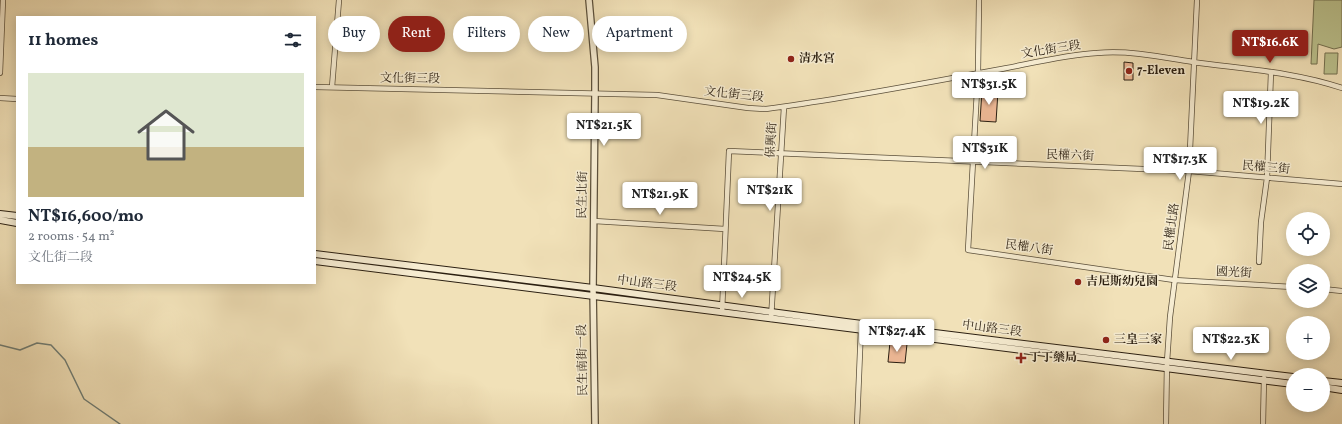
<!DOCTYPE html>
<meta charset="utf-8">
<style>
:root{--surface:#fff;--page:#f6f6f7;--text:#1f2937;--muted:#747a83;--accent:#8f2418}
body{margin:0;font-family:Vollkorn,"Noto Serif TC",serif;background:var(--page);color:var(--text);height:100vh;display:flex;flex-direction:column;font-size:15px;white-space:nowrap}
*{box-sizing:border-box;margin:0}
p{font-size:13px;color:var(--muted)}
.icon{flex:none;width:22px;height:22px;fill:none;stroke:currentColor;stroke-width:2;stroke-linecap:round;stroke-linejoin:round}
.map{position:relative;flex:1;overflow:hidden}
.drawer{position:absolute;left:16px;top:16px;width:300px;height:268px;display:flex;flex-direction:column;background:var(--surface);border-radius:0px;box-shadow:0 2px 10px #0003}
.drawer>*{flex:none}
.hud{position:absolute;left:328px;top:16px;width:380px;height:36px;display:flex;gap:8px}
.buttons{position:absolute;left:1286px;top:212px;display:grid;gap:8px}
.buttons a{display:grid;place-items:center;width:44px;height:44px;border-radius:50%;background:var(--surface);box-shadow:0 2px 10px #0003;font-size:20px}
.price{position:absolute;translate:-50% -34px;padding:0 9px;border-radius:4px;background:#fff;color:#222;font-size:13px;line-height:26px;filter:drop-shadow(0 1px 2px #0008)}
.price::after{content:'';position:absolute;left:50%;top:24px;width:12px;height:9px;margin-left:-6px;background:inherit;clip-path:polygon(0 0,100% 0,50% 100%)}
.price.on{background:var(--accent);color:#fff}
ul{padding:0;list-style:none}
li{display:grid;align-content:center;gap:8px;height:212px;padding:0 12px}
li span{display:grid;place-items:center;height:124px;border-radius:0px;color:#555}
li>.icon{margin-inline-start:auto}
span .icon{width:72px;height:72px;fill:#fffc;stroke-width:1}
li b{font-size:17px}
h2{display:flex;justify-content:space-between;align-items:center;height:48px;padding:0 12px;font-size:17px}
.tag{padding:0 14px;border-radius:18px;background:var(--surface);box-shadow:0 2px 10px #0003;font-size:14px;line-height:36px}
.tag.on{background:var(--accent);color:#fff}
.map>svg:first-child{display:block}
.green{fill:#bbc28e;stroke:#737050}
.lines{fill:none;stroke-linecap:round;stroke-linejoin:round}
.stream{stroke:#6f7d75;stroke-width:1.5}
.building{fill:#eab592;stroke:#2b1f11}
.minor-casing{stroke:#5c503b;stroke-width:6}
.tertiary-casing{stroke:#5c503b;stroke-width:8}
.secondary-casing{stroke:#2b1f11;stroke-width:8}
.minor{stroke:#f6ecd1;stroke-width:4.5}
.tertiary{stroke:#f6ecd1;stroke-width:5.5}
.secondary{stroke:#f6ecd1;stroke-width:6}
.poi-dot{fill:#8f2418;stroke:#f6ecd1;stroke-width:1.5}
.labels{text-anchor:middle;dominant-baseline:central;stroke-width:3;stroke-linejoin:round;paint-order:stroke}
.street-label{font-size:12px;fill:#2b1f11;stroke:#f6ecd1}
.poi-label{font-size:12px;font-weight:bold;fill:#2b1f11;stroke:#f6ecd1;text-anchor:start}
</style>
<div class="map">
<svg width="1342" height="424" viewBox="0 0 1342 424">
<rect width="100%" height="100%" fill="#f1e1b8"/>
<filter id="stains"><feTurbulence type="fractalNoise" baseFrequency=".005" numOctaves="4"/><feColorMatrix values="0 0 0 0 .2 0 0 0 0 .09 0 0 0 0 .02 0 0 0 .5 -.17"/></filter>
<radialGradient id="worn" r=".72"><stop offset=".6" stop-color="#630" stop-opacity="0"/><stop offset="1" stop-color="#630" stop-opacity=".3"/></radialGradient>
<path class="green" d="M1314,0H1342V47L1334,49L1318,44L1317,64H1311Z
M1325,53H1338L1337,74H1324Z"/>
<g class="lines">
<path class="stream" d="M0,345L20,350L37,343L51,345L65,360L84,399L120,424"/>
</g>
<path class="building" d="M1124,62L1133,63V80H1124Z
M982,90L998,91L996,122L980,121Z
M890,342L907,344L905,363L888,362Z"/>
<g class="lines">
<defs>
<path id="minor" d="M979,0L978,73L968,250L1174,280L1293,287
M0,73L3,0
M315,87L657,95L748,108L766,109C843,99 919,84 996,70C1029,64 1063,55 1097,53C1129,50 1162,57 1193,62C1243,69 1295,72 1342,88
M332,87L339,0
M0,98L17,99
M594,221L725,229
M1259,262L1261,222L1267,178L1271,72
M1323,289L1342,291
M722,312L729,151L1189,171L1342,184
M771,319L784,107
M857,424L861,328
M1166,424L1167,362L1170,317L1189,171L1197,0
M1263,424L1264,378"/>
<path id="tertiary" d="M589,0L595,67V94L593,288L595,424"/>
<path id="secondary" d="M0,214L17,216
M0,220L17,223
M315,254L593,288L846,322L1293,377
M315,261C641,303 967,345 1293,384
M1323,381L1342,383
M1323,387L1342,390"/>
</defs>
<use href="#minor" class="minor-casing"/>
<use href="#tertiary" class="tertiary-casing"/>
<use href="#secondary" class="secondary-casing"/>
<use href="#minor" class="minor"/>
<use href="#tertiary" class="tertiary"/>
<use href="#secondary" class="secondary"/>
</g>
<g class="poi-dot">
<circle cx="791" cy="59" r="4"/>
<circle cx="1129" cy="71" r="4"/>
<circle cx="1078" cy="282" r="4"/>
<circle cx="1106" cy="340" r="4"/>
<path d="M1019 352h4v4h4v4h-4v4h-4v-4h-4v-4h4z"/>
</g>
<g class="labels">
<g class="street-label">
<text transform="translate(1051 50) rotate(-9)">文化街三段</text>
<text transform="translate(410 79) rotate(1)">文化街三段</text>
<text transform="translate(734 95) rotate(6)">文化街三段</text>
<text transform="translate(772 140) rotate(-87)">保興街</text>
<text transform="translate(1070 156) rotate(2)">民權六街</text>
<text transform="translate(1266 168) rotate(5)">民權三街</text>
<text transform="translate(583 195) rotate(-89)">民生北街</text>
<text transform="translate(1172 227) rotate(-82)">民權北路</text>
<text transform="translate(1029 248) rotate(8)">民權八街</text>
<text transform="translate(1234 273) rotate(3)">國光街</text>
<text transform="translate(647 284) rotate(7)">中山路三段</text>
<text transform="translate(992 329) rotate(7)">中山路三段</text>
<text transform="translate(583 360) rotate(-91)">民生南街一段</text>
</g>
<g class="poi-label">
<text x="799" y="59">清水宮</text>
<text x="1137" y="71">7-Eleven</text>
<text x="1086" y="282">吉尼斯幼兒園</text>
<text x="1114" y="340">三皇三家</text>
<text x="1029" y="358">丁丁藥局</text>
</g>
</g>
<rect width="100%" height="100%" filter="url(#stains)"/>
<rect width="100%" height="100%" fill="url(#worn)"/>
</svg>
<div class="buttons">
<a><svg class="icon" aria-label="locate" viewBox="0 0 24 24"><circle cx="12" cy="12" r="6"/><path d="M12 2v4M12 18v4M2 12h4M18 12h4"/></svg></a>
<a><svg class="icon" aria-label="layers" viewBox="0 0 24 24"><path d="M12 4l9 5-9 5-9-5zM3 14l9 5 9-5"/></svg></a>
<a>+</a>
<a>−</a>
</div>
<b class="price on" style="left:1270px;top:64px">NT$16.6K</b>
<b class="price" style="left:989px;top:106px">NT$31.5K</b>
<b class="price" style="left:1261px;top:125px">NT$19.2K</b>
<b class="price" style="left:604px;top:147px">NT$21.5K</b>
<b class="price" style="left:985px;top:170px">NT$31K</b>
<b class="price" style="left:1180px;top:181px">NT$17.3K</b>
<b class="price" style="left:770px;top:212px">NT$21K</b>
<b class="price" style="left:660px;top:216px">NT$21.9K</b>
<b class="price" style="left:742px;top:299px">NT$24.5K</b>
<b class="price" style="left:897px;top:353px">NT$27.4K</b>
<b class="price" style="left:1231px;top:361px">NT$22.3K</b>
<div class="hud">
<a class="tag">Buy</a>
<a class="tag on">Rent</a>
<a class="tag">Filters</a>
<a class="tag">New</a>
<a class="tag">Apartment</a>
</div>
<section class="drawer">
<h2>11 homes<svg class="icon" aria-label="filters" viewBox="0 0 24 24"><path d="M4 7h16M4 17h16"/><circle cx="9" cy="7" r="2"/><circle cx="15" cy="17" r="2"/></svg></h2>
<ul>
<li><span style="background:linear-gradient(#dfe7d0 60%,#c2b280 0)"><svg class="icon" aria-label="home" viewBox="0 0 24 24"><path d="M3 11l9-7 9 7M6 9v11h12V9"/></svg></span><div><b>NT$16,600/mo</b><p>2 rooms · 54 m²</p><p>文化街二段</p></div></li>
</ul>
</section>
</div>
